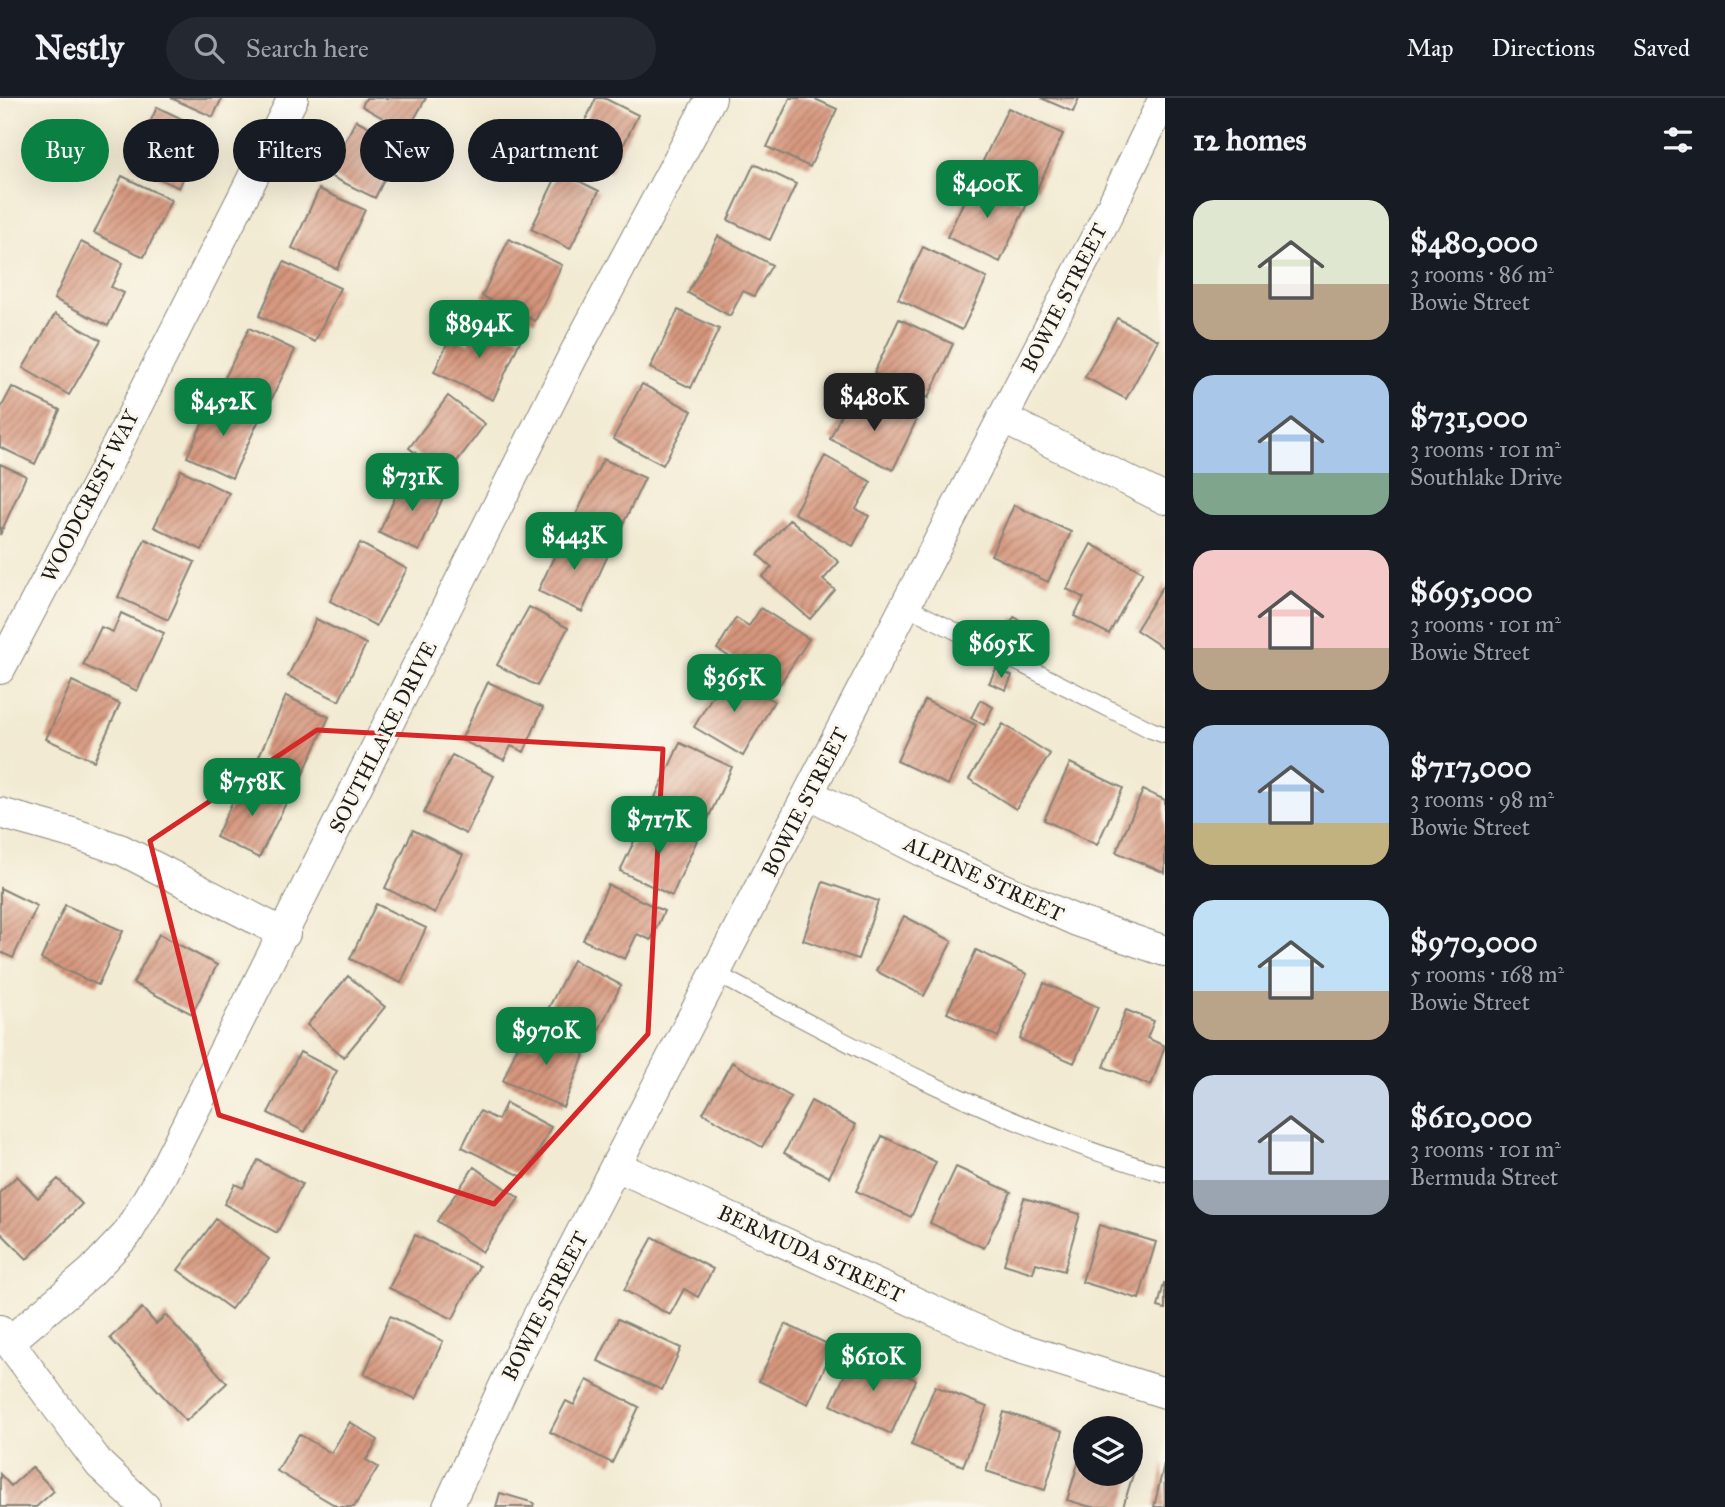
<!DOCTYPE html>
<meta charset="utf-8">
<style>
:root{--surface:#171b24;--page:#242831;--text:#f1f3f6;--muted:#9ea1a6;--line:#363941;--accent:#0b8043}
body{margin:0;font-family:"IM FELL Great Primer",serif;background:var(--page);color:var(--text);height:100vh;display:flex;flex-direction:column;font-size:26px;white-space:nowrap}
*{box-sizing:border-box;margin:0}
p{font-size:23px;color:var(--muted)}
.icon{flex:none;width:38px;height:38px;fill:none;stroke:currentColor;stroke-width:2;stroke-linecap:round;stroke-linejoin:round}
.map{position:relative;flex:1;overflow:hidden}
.side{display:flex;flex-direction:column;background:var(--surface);width:560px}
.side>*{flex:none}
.guide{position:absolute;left:21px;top:21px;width:665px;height:63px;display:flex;gap:14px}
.controls{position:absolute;left:1073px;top:1318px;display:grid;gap:14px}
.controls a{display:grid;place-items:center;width:70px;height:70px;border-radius:50%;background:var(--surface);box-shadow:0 7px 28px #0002;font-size:35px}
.price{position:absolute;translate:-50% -60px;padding:0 16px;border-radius:14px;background:var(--accent);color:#fff;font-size:23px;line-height:46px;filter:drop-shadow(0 2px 4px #0008)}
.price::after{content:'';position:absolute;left:50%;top:42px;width:21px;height:16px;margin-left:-10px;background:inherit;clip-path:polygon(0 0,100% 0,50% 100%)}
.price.current{background:#222;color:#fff}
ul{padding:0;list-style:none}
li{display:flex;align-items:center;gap:21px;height:175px;padding:0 28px}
li span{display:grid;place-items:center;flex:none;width:196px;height:140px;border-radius:21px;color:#555}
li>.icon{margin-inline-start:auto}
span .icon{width:84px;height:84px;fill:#fffc;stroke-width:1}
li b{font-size:30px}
h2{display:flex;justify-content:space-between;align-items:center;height:84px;padding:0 28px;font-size:30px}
.pill{padding:0 24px;border-radius:32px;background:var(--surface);box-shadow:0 7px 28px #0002;font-size:24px;line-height:63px}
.pill.current{background:var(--accent);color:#fff}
header{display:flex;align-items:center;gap:42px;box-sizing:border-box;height:98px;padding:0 35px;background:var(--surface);border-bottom:2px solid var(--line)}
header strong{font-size:33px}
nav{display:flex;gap:38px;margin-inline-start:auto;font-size:24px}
.search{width:490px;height:63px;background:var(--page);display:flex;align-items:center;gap:18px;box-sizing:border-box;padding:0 24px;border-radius:38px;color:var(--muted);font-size:26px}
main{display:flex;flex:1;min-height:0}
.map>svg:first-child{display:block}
.building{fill:url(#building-hatch)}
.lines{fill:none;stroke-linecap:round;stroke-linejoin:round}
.lane-casing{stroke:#878377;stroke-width:18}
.street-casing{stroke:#878377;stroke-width:32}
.lane{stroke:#fff;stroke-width:16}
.street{stroke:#fff;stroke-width:30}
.marked{fill:none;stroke:#d62828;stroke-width:5;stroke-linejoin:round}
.labels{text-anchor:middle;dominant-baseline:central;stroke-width:6;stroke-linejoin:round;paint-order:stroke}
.street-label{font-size:21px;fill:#1c1c1c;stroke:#fbf7ec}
</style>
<header>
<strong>Nestly</strong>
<div class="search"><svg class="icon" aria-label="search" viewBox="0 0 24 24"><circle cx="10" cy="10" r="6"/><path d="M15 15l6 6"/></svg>Search here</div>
<nav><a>Map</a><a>Directions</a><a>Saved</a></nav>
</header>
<main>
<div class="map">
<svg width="1165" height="1409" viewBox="0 0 1165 1409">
<defs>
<pattern id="building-hatch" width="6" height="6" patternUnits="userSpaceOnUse" patternTransform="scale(1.75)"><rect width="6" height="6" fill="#d6967d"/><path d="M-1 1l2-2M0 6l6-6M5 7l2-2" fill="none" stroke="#ad7a66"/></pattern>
</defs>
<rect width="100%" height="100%" fill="#fbf7ec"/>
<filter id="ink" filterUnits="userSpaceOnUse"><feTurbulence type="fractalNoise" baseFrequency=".0143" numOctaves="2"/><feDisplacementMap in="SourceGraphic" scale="14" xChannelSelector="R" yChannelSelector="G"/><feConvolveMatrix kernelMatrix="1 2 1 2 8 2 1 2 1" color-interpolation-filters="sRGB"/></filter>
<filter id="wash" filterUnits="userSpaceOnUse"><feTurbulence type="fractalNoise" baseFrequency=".00686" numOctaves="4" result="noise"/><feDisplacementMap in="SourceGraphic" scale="28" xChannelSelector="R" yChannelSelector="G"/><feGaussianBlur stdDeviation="1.57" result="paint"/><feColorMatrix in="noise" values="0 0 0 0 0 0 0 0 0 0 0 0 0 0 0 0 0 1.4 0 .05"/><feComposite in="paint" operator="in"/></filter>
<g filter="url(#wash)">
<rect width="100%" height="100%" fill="#f2ead2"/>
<g id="blocks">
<path class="building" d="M171,0H222L213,19Z
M366,0H426L407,34L362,8Z
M596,0H604L638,17L610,75L570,56Z
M790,0H813L837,11L810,69L767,49Z
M1041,0H1079L1073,14Z
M157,9L205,32L179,90L131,67Z
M1008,10L1063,36L1037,91L982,65Z
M356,22L402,46L375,100L328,77Z
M754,66L796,86L770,142L728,122Z
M559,73L599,93L570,151L531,131Z
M122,78L171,102L144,159L94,135Z
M974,81L1027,106L1000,164L947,139Z
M319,91L365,112L337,171L292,150Z
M718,138L772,167L754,198L743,193L730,218L688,195Z
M509,141L562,167L535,223L482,198Z
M81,144L123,165L111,189L124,195L108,228L54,201Z
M923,149L987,180L962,232L898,201Z
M284,164L340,190L315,244L259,218Z
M678,212L719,231L691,290L650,270Z
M55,216L101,242L69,297L23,270Z
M1117,220L1158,242L1126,301L1085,279Z
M899,221L953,246L928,300L874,275Z
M481,222L521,241L493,302L434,274L451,237L469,246Z
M249,230L295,252L267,311L221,288Z
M642,286L692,313L663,367L613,341Z
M12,289L60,312L35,366L0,349V312Z
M448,298L485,326L446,378L409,350Z
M214,300L259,322L232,380L187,359Z
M869,300L916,323L893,372L830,341L845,308L862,316Z
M825,358L871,384L856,411L869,418L853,448L794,415Z
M603,361L645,380L617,439L575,419Z
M0,366L26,378L0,437Z
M181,372L229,395L202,452L154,429Z
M405,377L445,395L419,453L379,435Z
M1014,407L1071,434L1048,484L991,457Z
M790,421L839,464L823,482L835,492L810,521L762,479L772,469L758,457Z
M565,435L609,455L582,514L538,493Z
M145,441L195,464L168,522L118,499Z
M360,445L407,471L376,528L330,503Z
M1091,446L1143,474L1109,536L1074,518L1084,500L1067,491Z
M1165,485V551L1136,532Z
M529,509L568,530L537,588L497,567Z
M761,510L809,541L778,589L717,551L736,520L749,528Z
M121,515L164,535L137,593L83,567L101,529L113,534Z
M1014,519L1035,530L1025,551L1003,540Z
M316,521L366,546L339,603L288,578Z
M996,571L1012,578L1006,592L989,585Z
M726,575L774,603L743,658L694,629Z
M72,583L120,606L94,663L46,641Z
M488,584L543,610L524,654L511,648L504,662L461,642Z
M286,598L329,619L302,678L259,658Z
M925,602L976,627L948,687L897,663Z
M980,602L993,609L984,627L971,620Z
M1003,626L1050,656L1016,711L969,681Z
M680,645L732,669L707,723L655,699Z
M452,657L494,678L466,736L424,715Z
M1070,665L1123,690L1097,747L1044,722Z
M244,679L288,701L259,760L216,739Z
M1143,692L1165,702V775L1116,754Z
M646,718L697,742L672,798L620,773Z
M413,732L463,757L435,815L385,790Z
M823,784L878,803L858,861L803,842Z
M608,787L664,813L651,842L637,836L625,861L583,842Z
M0,790L37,808L13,860L0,854Z
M376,806L426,830L401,885L350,861Z
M65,807L123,833L98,887L41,861Z
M904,818L952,843L924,898L876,873Z
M159,836L217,867L192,916L133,885Z
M976,852L1027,876L998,939L947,915Z
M573,862L621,887L595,940L546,915Z
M348,878L385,909L344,959L307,927Z
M1044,885L1098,909L1074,965L1020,941Z
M1126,912L1154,923L1147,940L1165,948L1151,988L1104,969Z
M541,930L587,950L563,1009L503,983L520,942L533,948Z
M300,954L337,973L305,1034L268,1015Z
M732,964L791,999L762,1049L703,1015Z
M811,1003L856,1027L829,1079L784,1055Z
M506,1005L551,1029L525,1080L462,1049L480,1013L498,1022Z
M882,1038L936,1064L911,1119L856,1093Z
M258,1062L302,1086L277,1135L224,1106L235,1086L243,1090Z
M474,1069L519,1100L482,1154L437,1123Z
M956,1069L1011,1094L984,1150L930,1125Z
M17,1078L38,1100L58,1081L82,1106L27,1161L0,1134V1094Z
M1024,1100L1080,1116L1064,1173L1036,1165L1033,1175L1004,1166Z
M216,1121L269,1161L231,1211L178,1172Z
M1099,1127L1156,1144L1139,1201L1082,1184Z
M415,1137L479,1168L453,1221L389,1190Z
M653,1139L713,1171L698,1199L684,1191L670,1217L624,1192Z
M1164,1185H1165V1211L1158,1209Z
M142,1210L156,1226L166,1217L227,1285L186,1323L110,1240Z
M390,1218L443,1243L416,1301L364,1276Z
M618,1221L681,1250L662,1292L598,1263Z
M785,1226L834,1249L808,1306L759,1283Z
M855,1254L916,1282L891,1336L831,1307Z
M587,1282L639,1309L612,1365L550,1334L566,1303L574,1307Z
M935,1288L987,1309L963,1368L911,1347Z
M1004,1314L1063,1333L1045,1392L986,1373Z
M350,1324L378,1342L366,1362L378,1369L354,1409H338L277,1373L299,1336L331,1355Z
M1084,1346L1085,1376H1130V1354L1139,1357L1123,1409H1091L1067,1402Z
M1164,1366L1165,1409H1154Z
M32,1369L54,1393L36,1409H0V1376L11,1388Z
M500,1395L534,1405L533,1409H496Z"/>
</g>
</g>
<g filter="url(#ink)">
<use href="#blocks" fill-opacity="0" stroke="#878377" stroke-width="2"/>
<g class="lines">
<defs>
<path id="lane" d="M906,508L1151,632L1165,637
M717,876C861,953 1007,1031 1165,1076"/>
<path id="street" d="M1002,320L1165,401
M0,571L103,375L293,0
M809,696L946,765L1077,823L1165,853
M0,715L72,735L122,752L285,836
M616,1068L1007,1246L1165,1295
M0,1232L100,1367L145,1409
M10,1243L91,1174L127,1136L162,1076L572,260L711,0
M448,1409L523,1247L1107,118L1164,0"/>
</defs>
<use href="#lane" class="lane-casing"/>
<use href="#street" class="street-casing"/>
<use href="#lane" class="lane"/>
<use href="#street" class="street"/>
</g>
</g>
<path class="marked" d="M317,632L663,651L648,936L494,1106L219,1017L150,743Z"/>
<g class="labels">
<g class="street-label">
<text transform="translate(1064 200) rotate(-63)">BOWIE STREET</text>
<text transform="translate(90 398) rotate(-63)">WOODCREST WAY</text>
<text transform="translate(383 639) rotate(-63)">SOUTHLAKE DRIVE</text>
<text transform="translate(805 704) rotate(-63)">BOWIE STREET</text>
<text transform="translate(984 781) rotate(25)">ALPINE STREET</text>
<text transform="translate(811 1156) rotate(25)">BERMUDA STREET</text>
<text transform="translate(545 1208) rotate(-63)">BOWIE STREET</text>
</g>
</g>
</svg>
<div class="controls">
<a><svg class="icon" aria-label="layers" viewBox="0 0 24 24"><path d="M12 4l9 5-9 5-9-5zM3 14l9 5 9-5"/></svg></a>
</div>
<b class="price" style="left:987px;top:122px">$400K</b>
<b class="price" style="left:479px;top:262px">$894K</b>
<b class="price current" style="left:874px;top:335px">$480K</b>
<b class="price" style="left:223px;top:340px">$452K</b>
<b class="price" style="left:412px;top:415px">$731K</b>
<b class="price" style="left:574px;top:474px">$443K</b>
<b class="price" style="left:1001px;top:582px">$695K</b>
<b class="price" style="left:734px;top:616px">$365K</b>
<b class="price" style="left:252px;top:720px">$758K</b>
<b class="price" style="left:659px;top:758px">$717K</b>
<b class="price" style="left:546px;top:969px">$970K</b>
<b class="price" style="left:873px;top:1295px">$610K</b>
<div class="guide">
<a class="pill current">Buy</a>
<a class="pill">Rent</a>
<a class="pill">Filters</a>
<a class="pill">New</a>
<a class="pill">Apartment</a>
</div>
</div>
<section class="side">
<h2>12 homes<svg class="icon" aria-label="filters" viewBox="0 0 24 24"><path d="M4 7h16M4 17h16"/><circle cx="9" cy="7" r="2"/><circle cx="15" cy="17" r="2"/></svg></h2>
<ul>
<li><span style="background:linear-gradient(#dfe7d0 60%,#b9a48a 0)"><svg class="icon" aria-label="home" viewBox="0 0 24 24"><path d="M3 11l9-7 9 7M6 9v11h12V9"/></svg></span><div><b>$480,000</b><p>3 rooms · 86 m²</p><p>Bowie Street</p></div></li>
<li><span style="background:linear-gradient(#a9c7e8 70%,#7fa58c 0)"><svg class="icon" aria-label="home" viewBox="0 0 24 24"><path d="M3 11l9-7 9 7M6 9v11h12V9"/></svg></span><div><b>$731,000</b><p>3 rooms · 101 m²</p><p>Southlake Drive</p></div></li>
<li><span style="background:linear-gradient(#f6c9c9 70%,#b9a48a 0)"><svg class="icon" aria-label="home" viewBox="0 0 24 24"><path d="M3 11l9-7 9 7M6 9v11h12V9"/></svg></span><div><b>$695,000</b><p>3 rooms · 101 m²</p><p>Bowie Street</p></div></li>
<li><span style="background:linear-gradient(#a9c7e8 70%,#c2b280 0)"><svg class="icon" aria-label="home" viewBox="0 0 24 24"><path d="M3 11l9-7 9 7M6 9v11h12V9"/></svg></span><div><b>$717,000</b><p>3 rooms · 98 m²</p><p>Bowie Street</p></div></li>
<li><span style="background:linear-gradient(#bfe0f5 65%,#b9a48a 0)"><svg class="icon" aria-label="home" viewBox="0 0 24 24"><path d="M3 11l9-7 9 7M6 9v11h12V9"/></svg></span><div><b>$970,000</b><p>5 rooms · 168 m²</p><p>Bowie Street</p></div></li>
<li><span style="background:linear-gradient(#c9d6e8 75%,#9aa5b1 0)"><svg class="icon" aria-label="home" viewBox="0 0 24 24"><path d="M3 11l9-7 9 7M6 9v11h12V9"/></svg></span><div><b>$610,000</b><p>3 rooms · 101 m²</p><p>Bermuda Street</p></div></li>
</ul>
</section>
</main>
